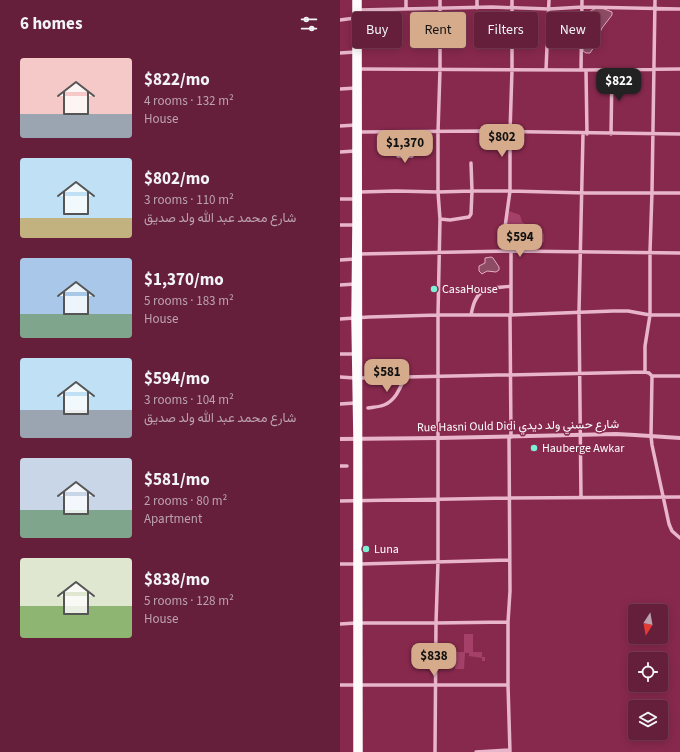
<!DOCTYPE html>
<meta charset="utf-8">
<style>
:root{--surface:#651f3a;--page:#6d2c45;--text:#f1f3f6;--muted:#bca2af;--line:#793d54;--accent:#d6ab8b}
body{margin:0;font-family:"Source Sans 3",Vazirmatn,sans-serif;background:var(--page);color:var(--text);height:100vh;display:flex;flex-direction:column;font-size:15px;white-space:nowrap}
*{box-sizing:border-box;margin:0}
p{font-size:13px;color:var(--muted)}
.icon{flex:none;width:22px;height:22px;fill:none;stroke:currentColor;stroke-width:2;stroke-linecap:round;stroke-linejoin:round}
.map{position:relative;flex:1;overflow:hidden}
.side{display:flex;flex-direction:column;background:var(--surface);width:340px}
.side>*{flex:none}
.guide{position:absolute;left:12px;top:12px;width:268px;height:36px;display:flex;gap:8px}
.needle{width:26px;rotate:191deg}
.tools{position:absolute;left:288px;top:604px;display:grid;gap:8px}
.tools a{display:grid;place-items:center;width:40px;height:40px;border-radius:4px;background:var(--surface);box-shadow:0 2px 10px #0003,0 0 0 1px var(--line);font-size:20px}
.price{position:absolute;translate:-50% -34px;padding:0 9px;border-radius:8px;background:var(--accent);color:#111;font-size:13px;line-height:26px;filter:drop-shadow(0 1px 2px #0008)}
.price::after{content:'';position:absolute;left:50%;top:24px;width:12px;height:9px;margin-left:-6px;background:inherit;clip-path:polygon(0 0,100% 0,50% 100%)}
.price.active{background:#222;color:#fff}
ul{padding:0;list-style:none}
li{display:flex;align-items:center;gap:12px;height:100px;padding:0 20px}
li span{display:grid;place-items:center;flex:none;width:112px;height:80px;border-radius:4px;color:#555}
li>.icon{margin-inline-start:auto}
span .icon{width:48px;height:48px;fill:#fffc;stroke-width:1}
li b{font-size:17px}
h2{display:flex;justify-content:space-between;align-items:center;height:48px;padding:0 20px;font-size:17px}
.pill{padding:0 14px;border-radius:4px;background:var(--surface);box-shadow:0 2px 10px #0003,0 0 0 1px var(--line);font-size:14px;line-height:36px}
.pill.active{background:var(--accent);color:#111}
main{display:flex;flex:1;min-height:0}
.map>svg:first-child{display:block}
.green{fill:#a54169}
.water{fill:#8e4b64;stroke:#e8aac4}
.lines{fill:none;stroke-linecap:round;stroke-linejoin:round}
.minor{stroke:#e8b5ca;stroke-width:3.5}
.tertiary{stroke:#e8b5ca;stroke-width:4}
.trunk{stroke:#fefbfc;stroke-width:5.5}
.poi-dot{fill:#7cefd4;stroke:#87294d;stroke-width:1.5}
.labels{text-anchor:middle;dominant-baseline:central;stroke-width:3;stroke-linejoin:round;paint-order:stroke}
.poi-label{font-size:12px;fill:#fff;stroke:#87294d;text-anchor:start}
.street-label{font-size:12px;fill:#fff;stroke:#87294d}
</style>
<main>
<section class="side">
<h2>6 homes<svg class="icon" aria-label="filters" viewBox="0 0 24 24"><path d="M4 7h16M4 17h16"/><circle cx="9" cy="7" r="2"/><circle cx="15" cy="17" r="2"/></svg></h2>
<ul>
<li><span style="background:linear-gradient(#f6c9c9 70%,#9aa5b1 0)"><svg class="icon" aria-label="home" viewBox="0 0 24 24"><path d="M3 11l9-7 9 7M6 9v11h12V9"/></svg></span><div><b>$822/mo</b><p>4 rooms · 132 m²</p><p>House</p></div></li>
<li><span style="background:linear-gradient(#bfe0f5 75%,#c2b280 0)"><svg class="icon" aria-label="home" viewBox="0 0 24 24"><path d="M3 11l9-7 9 7M6 9v11h12V9"/></svg></span><div><b>$802/mo</b><p>3 rooms · 110 m²</p><p>شارع محمد عبد الله ولد صديق</p></div></li>
<li><span style="background:linear-gradient(#a9c7e8 70%,#7fa58c 0)"><svg class="icon" aria-label="home" viewBox="0 0 24 24"><path d="M3 11l9-7 9 7M6 9v11h12V9"/></svg></span><div><b>$1,370/mo</b><p>5 rooms · 183 m²</p><p>House</p></div></li>
<li><span style="background:linear-gradient(#bfe0f5 65%,#9aa5b1 0)"><svg class="icon" aria-label="home" viewBox="0 0 24 24"><path d="M3 11l9-7 9 7M6 9v11h12V9"/></svg></span><div><b>$594/mo</b><p>3 rooms · 104 m²</p><p>شارع محمد عبد الله ولد صديق</p></div></li>
<li><span style="background:linear-gradient(#c9d6e8 65%,#7fa58c 0)"><svg class="icon" aria-label="home" viewBox="0 0 24 24"><path d="M3 11l9-7 9 7M6 9v11h12V9"/></svg></span><div><b>$581/mo</b><p>2 rooms · 80 m²</p><p>Apartment</p></div></li>
<li><span style="background:linear-gradient(#dfe7d0 60%,#8fb573 0)"><svg class="icon" aria-label="home" viewBox="0 0 24 24"><path d="M3 11l9-7 9 7M6 9v11h12V9"/></svg></span><div><b>$838/mo</b><p>5 rooms · 128 m²</p><p>House</p></div></li>
</ul>
</section>
<div class="map">
<svg width="340" height="752" viewBox="0 0 340 752">
<rect width="100%" height="100%" fill="#87294d"/>
<path class="green" d="M169,211L180,215L182,222C189,227 197,229 204,234V242H197L188,235L181,241L176,243C164,230 165,228 169,211Z
M124,634H133V652H142V657H145V661H142V658L129,656V653H125L124,669H115V662L112,661L113,652H124Z"/>
<path class="water" d="M258,8H262L272,12V15L262,28L255,43L254,47L250,53H246L243,51C243,35 238,12 258,8Z
M151,257L153,258L159,267V270L156,272L147,271L142,274L139,271V266L145,263V258Z"/>
<g class="lines">
<path class="minor" d="M66,0V9
M137,0V8
M19,10L152,7L209,9L243,7L340,9
M0,20L15,18
M0,53L15,52
M20,69L241,70L340,69
M206,70L209,0
M241,70L242,0
M246,70L247,134
M0,89L16,88
M0,126L16,125
M20,132L143,131L340,134
M55,132L57,154L58,156H72L73,154L74,132
M271,134L272,70
M0,152L15,151
M20,192L56,191L98,192L132,191H170L246,193H340
M0,199H15
M100,219L110,220L129,217L131,214L132,191L131,163
M0,225H15
M19,254L171,251L340,253
M0,260L15,259
M0,285L15,284
M131,315C132,310 133,304 136,299C142,286 159,288 171,286
M170,315L171,437
M171,315V251L170,242L165,231V227L170,191V132L172,70V0
M0,319L29,317L98,315H170L273,311H288L310,315H340
M0,354H15
M305,372V346L310,315V252L312,192L315,0
M312,376L311,436L312,445L329,524L332,531L340,538
M0,377L15,378
M20,378L305,372L309,373L312,376H340
M0,404L15,403
M28,408C33,407 39,407 44,405C56,400 60,388 65,377
M169,437L170,591L168,622V685L170,752
M0,466H7
M241,498L239,312L243,134
M0,501L169,498L340,497
M0,564H16
M20,564L169,560
M20,623H96L168,622
M0,624L16,623
M0,685H16
M20,685H168
M95,752L96,623L98,562V315L100,219L98,192V132L100,70V0
M136,752L169,750"/>
<path class="tertiary" d="M0,439L98,438L276,434L295,435L340,438"/>
<path class="trunk" d="M15,0V225L14,319L16,438V752
M19,0L20,752"/>
</g>
<g class="poi-dot">
<circle cx="94" cy="289" r="4"/>
<circle cx="194" cy="448" r="4"/>
<circle cx="26" cy="549" r="4"/>
</g>
<g class="labels">
<g class="poi-label">
<text x="102" y="289">CasaHouse</text>
<text x="202" y="448">Hauberge Awkar</text>
<text x="34" y="549">Luna</text>
</g>
<g class="street-label">
<text transform="translate(178 426) rotate(-1)">Rue Hasni Ould Didi شارع حسني ولد ديدي</text>
</g>
</g>
</svg>
<div class="tools">
<a><svg class="needle" viewBox="-14 -14 28 28"><path d="M0-13l5 13h-10z" fill="#e53935"/><path d="M0 13l5-13h-10z" fill="#bca2af"/></svg></a>
<a><svg class="icon" aria-label="locate" viewBox="0 0 24 24"><circle cx="12" cy="12" r="6"/><path d="M12 2v4M12 18v4M2 12h4M18 12h4"/></svg></a>
<a><svg class="icon" aria-label="layers" viewBox="0 0 24 24"><path d="M12 4l9 5-9 5-9-5zM3 14l9 5 9-5"/></svg></a>
</div>
<b class="price active" style="left:279px;top:102px">$822</b>
<b class="price" style="left:162px;top:158px">$802</b>
<b class="price" style="left:65px;top:164px">$1,370</b>
<b class="price" style="left:180px;top:258px">$594</b>
<b class="price" style="left:47px;top:393px">$581</b>
<b class="price" style="left:94px;top:677px">$838</b>
<div class="guide">
<a class="pill">Buy</a>
<a class="pill active">Rent</a>
<a class="pill">Filters</a>
<a class="pill">New</a>
</div>
</div>
</main>
